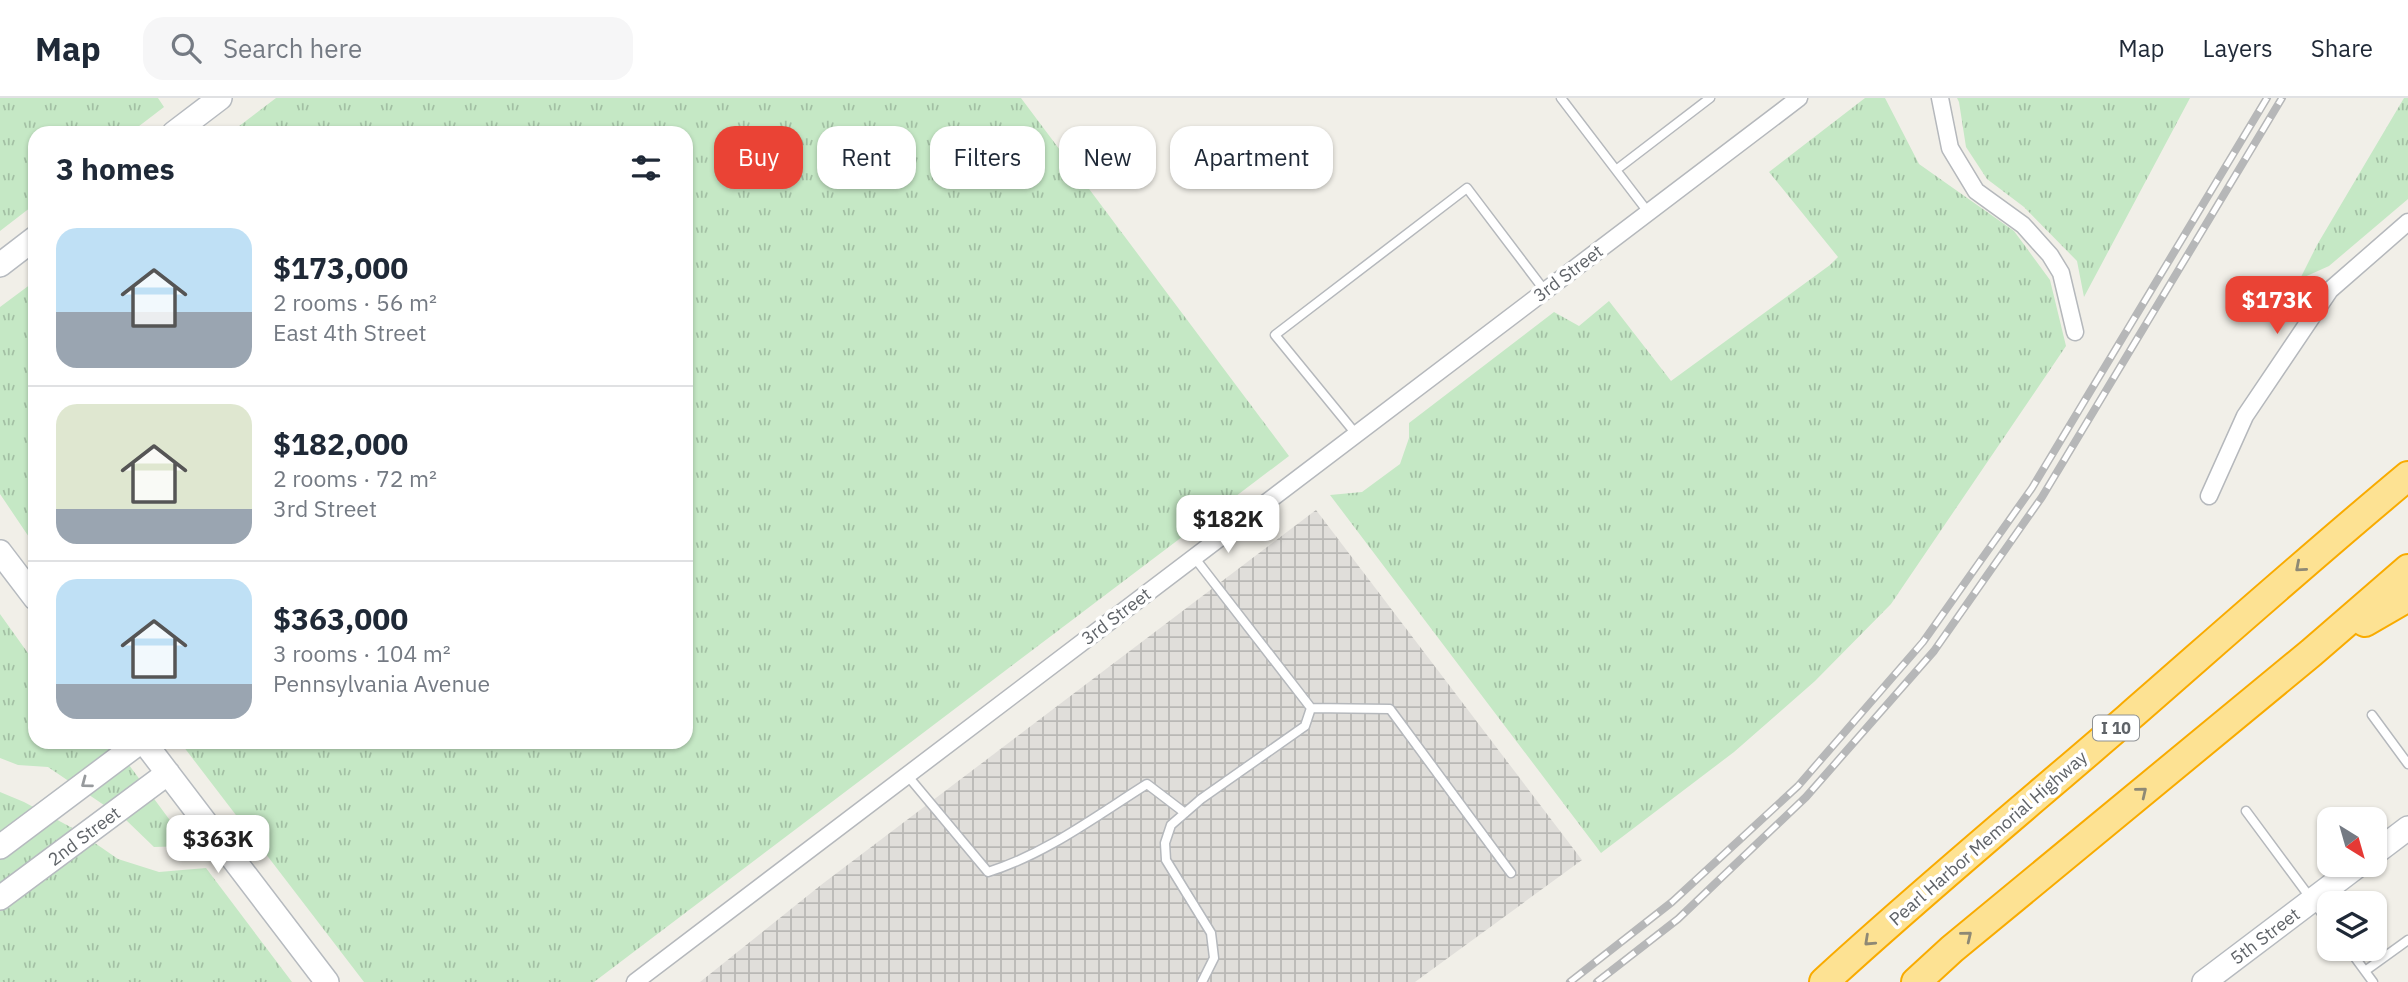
<!DOCTYPE html>
<meta charset="utf-8">
<style>
:root{--surface:#fff;--page:#f6f6f7;--text:#1f2937;--muted:#747a83;--line:#e0e1e3;--accent:#ea4335}
body{margin:0;font-family:"IBM Plex Sans",sans-serif;background:var(--page);color:var(--text);height:100vh;display:flex;flex-direction:column;font-size:26px;white-space:nowrap}
*{box-sizing:border-box;margin:0}
p{font-size:23px;color:var(--muted)}
.icon{flex:none;width:38px;height:38px;fill:none;stroke:currentColor;stroke-width:2;stroke-linecap:round;stroke-linejoin:round}
.map{position:relative;flex:1;overflow:hidden}
.side{position:absolute;left:28px;top:28px;width:665px;height:623px;display:flex;flex-direction:column;background:var(--surface);border-radius:21px;box-shadow:0 2px 5px #0004}
.side>*{flex:none}
.top-card{position:absolute;left:714px;top:28px;width:665px;height:63px;display:flex;gap:14px}
.needle{width:46px;rotate:143deg}
.controls{position:absolute;left:2317px;top:709px;display:grid;gap:14px}
.controls a{display:grid;place-items:center;width:70px;height:70px;border-radius:14px;background:var(--surface);box-shadow:0 2px 5px #0004;font-size:35px}
.price{position:absolute;translate:-50% -60px;padding:0 16px;border-radius:14px;background:#fff;color:#222;font-size:23px;line-height:46px;filter:drop-shadow(0 2px 4px #0008)}
.price::after{content:'';position:absolute;left:50%;top:42px;width:21px;height:16px;margin-left:-10px;background:inherit;clip-path:polygon(0 0,100% 0,50% 100%)}
.price.current{background:var(--accent);color:#fff}
ul{padding:0;list-style:none}
li{display:flex;align-items:center;gap:21px;height:175px;padding:0 28px}
li+li{border-top:2px solid var(--line)}
li span{display:grid;place-items:center;flex:none;width:196px;height:140px;border-radius:21px;color:#555}
li>.icon{margin-inline-start:auto}
span .icon{width:84px;height:84px;fill:#fffc;stroke-width:1}
li b{font-size:30px}
h2{display:flex;justify-content:space-between;align-items:center;height:84px;padding:0 28px;font-size:30px}
.pill{padding:0 24px;border-radius:21px;background:var(--surface);box-shadow:0 2px 5px #0004;font-size:24px;line-height:63px}
.pill.current{background:var(--accent);color:#fff}
header{display:flex;align-items:center;gap:42px;box-sizing:border-box;height:98px;padding:0 35px;background:var(--surface);border-bottom:2px solid var(--line)}
header strong{font-size:33px}
nav{display:flex;gap:38px;margin-inline-start:auto;font-size:24px}
.search{width:490px;height:63px;background:var(--page);display:flex;align-items:center;gap:18px;box-sizing:border-box;padding:0 24px;border-radius:21px;color:var(--muted);font-size:26px}
.map>svg:first-child{display:block}
.industrial{fill:url(#industrial-grid)}
.grass{fill:url(#grass-tufts)}
.lines{fill:none;stroke-linecap:round;stroke-linejoin:round}
.lane-casing{stroke:#b5b8bc;stroke-width:11}
.street-casing{stroke:#b5b8bc;stroke-width:19}
.secondary-casing{stroke:#b6babf;stroke-width:26}
.highway-casing{stroke:#f9ab00;stroke-width:32}
.lane{stroke:#fff;stroke-width:8}
.street{stroke:#fff;stroke-width:16}
.secondary{stroke:#fff;stroke-width:23}
.highway{stroke:#fde293;stroke-width:28}
.rail-casing{stroke:#b6b7b8;stroke-width:8}
.rail{stroke:#fff;stroke-width:5;stroke-dasharray:16;stroke-linecap:butt}
.oneway{stroke:#8e8975}
.oneway2{stroke:#979a9d}
.labels{text-anchor:middle;dominant-baseline:central;stroke-width:7;stroke-linejoin:round;paint-order:stroke}
.shield{fill:#fff;stroke:#8f9295;stroke-width:2}
.shield-label{font-size:16px;font-weight:bold;fill:#5f6368}
.street-label{font-size:18px;fill:#5f6368;stroke:#fff}
</style>
<header>
<strong>Map</strong>
<div class="search"><svg class="icon" aria-label="search" viewBox="0 0 24 24"><circle cx="10" cy="10" r="6"/><path d="M15 15l6 6"/></svg>Search here</div>
<nav><a>Map</a><a>Layers</a><a>Share</a></nav>
</header>
<div class="map">
<svg width="2408" height="884" viewBox="0 0 2408 884">
<defs>
<pattern id="industrial-grid" width="8" height="8" patternUnits="userSpaceOnUse" patternTransform="scale(1.75)"><rect width="8" height="8" fill="#e0deda"/><path d="M0 4h8M4 0v8" fill="none" stroke="#b9b8b5"/></pattern>
<pattern id="grass-tufts" width="24" height="20" patternUnits="userSpaceOnUse" patternTransform="scale(1.75)"><rect width="24" height="20" fill="#c5e8c5"/><path d="M3 7l-1-3M5 7V3M7 7l1-3M15 17l-1-3M17 17v-4M19 17l1-3" fill="none" stroke="#a3c0a4"/></pattern>
</defs>
<rect width="100%" height="100%" fill="#f1efe8"/>
<path class="industrial" d="M1316,412L1582,762L1415,884H700L821,787Z"/>
<path class="grass" d="M0,0H158L164,9L130,35H35V106L0,133Z
M276,0H1021L1289,358L594,884H364L180,644H686V35H230Z
M1865,0H1885L1919,66L2014,133L2050,182L2066,248L1891,506L1815,583L1734,654L1601,755L1330,397L1362,394L1400,366L1409,340V325L1554,214L1579,228L1609,203L1671,283L1830,167L1838,159L1769,74Z
M1957,0H2190L2084,199L2077,163L2024,109L1987,81L1966,49L1959,4Z
M2404,0H2408V101L2329,168L2300,181L2317,147Z
M35,183V448L0,396V209Z
M0,516L35,565V644H112L189,748L154,749L126,722L48,669L18,667L0,660Z
M0,694L24,704L76,732L118,761L159,774L206,770L292,884H0Z"/>
<g class="lines">
<defs>
<path id="lane" d="M1561,0L1648,114
M1616,72L1710,0
M1356,336L1275,237L1467,90L1545,193
M1194,459L1311,610L1305,628L1201,701L1171,727L1165,745L1166,762L1211,835L1214,860L1202,884
M1311,610L1390,611L1511,775
M2372,617L2408,666
M907,677L988,774C1046,756 1096,718 1147,686L1185,715
M2246,713L2329,825
M2348,850L2373,884
M2365,873L2408,842"/>
<path id="street" d="M1940,0L1950,50L1976,93L2023,127L2050,157L2061,175L2075,234
M2209,398L2245,318L2330,192L2408,124
M635,884L1799,0"/>
<path id="secondary" d="M174,35L220,0
M0,167L35,140
M0,454L35,500
M144,644L327,884
M0,749L140,644
M2375,755L2408,730
M0,800L168,675
M2204,884L2360,766"/>
<path id="highway" d="M2365,524L2408,499
M1824,884C1923,793 2026,708 2128,620C2221,539 2313,457 2408,378
M1916,884L1952,851L2311,555L2408,471"/>
</defs>
<use href="#lane" class="lane-casing"/>
<use href="#street" class="street-casing"/>
<use href="#secondary" class="secondary-casing"/>
<use href="#highway" class="highway-casing"/>
<use href="#lane" class="lane"/>
<use href="#street" class="street"/>
<use href="#secondary" class="secondary"/>
<use href="#highway" class="highway"/>
<defs>
<path id="rail" d="M1570,884L1672,804L1798,688L1923,544L2032,390L2267,0
M1597,884L1678,821L1806,699L1934,553L2042,399L2282,0"/>
</defs>
<use href="#rail" class="rail-casing"/>
<use href="#rail" class="rail"/>
</g>
<defs><path id="oneway-chevron" d="M-2-3.5L2.5 0L-2 3.5" fill="none" stroke-width="1.6" stroke-linecap="round" stroke-linejoin="round" transform="scale(1.75)"/></defs>
<g class="oneway">
<use href="#oneway-chevron" transform="translate(2300 469) rotate(139)"/>
<use href="#oneway-chevron" transform="translate(2142 694) rotate(-39)"/>
<use href="#oneway-chevron" transform="translate(1967 838) rotate(-39)"/>
<use href="#oneway-chevron" transform="translate(1869 843) rotate(137)"/>
</g>
<use class="oneway2" href="#oneway-chevron" transform="translate(86 685) rotate(143)"/>
<g class="labels">
<rect class="shield" x="2093" y="617.5" width="46" height="25" rx="5"/>
<g class="shield-label">
<text x="2116" y="630">I 10</text>
</g>
<g class="street-label">
<text transform="translate(1568 175) rotate(-37)">3rd Street</text>
<text transform="translate(1116 518) rotate(-37)">3rd Street</text>
<text transform="translate(84 738) rotate(-37)">2nd Street</text>
<text transform="translate(1988 740) rotate(-41)">Pearl Harbor Memorial Highway</text>
<text transform="translate(2265 838) rotate(-37)">5th Street</text>
</g>
</g>
</svg>
<div class="controls">
<a><svg class="needle" viewBox="-14 -14 28 28"><path d="M0-13l5 13h-10z" fill="#e53935"/><path d="M0 13l5-13h-10z" fill="#747a83"/></svg></a>
<a><svg class="icon" aria-label="layers" viewBox="0 0 24 24"><path d="M12 4l9 5-9 5-9-5zM3 14l9 5 9-5"/></svg></a>
</div>
<b class="price current" style="left:2277px;top:238px">$173K</b>
<b class="price" style="left:1228px;top:457px">$182K</b>
<b class="price" style="left:218px;top:777px">$363K</b>
<div class="top-card">
<a class="pill current">Buy</a>
<a class="pill">Rent</a>
<a class="pill">Filters</a>
<a class="pill">New</a>
<a class="pill">Apartment</a>
</div>
<section class="side">
<h2>3 homes<svg class="icon" aria-label="filters" viewBox="0 0 24 24"><path d="M4 7h16M4 17h16"/><circle cx="9" cy="7" r="2"/><circle cx="15" cy="17" r="2"/></svg></h2>
<ul>
<li><span style="background:linear-gradient(#bfe0f5 60%,#9aa5b1 0)"><svg class="icon" aria-label="home" viewBox="0 0 24 24"><path d="M3 11l9-7 9 7M6 9v11h12V9"/></svg></span><div><b>$173,000</b><p>2 rooms · 56 m²</p><p>East 4th Street</p></div></li>
<li><span style="background:linear-gradient(#dfe7d0 75%,#9aa5b1 0)"><svg class="icon" aria-label="home" viewBox="0 0 24 24"><path d="M3 11l9-7 9 7M6 9v11h12V9"/></svg></span><div><b>$182,000</b><p>2 rooms · 72 m²</p><p>3rd Street</p></div></li>
<li><span style="background:linear-gradient(#bfe0f5 75%,#9aa5b1 0)"><svg class="icon" aria-label="home" viewBox="0 0 24 24"><path d="M3 11l9-7 9 7M6 9v11h12V9"/></svg></span><div><b>$363,000</b><p>3 rooms · 104 m²</p><p>Pennsylvania Avenue</p></div></li>
</ul>
</section>
</div>
